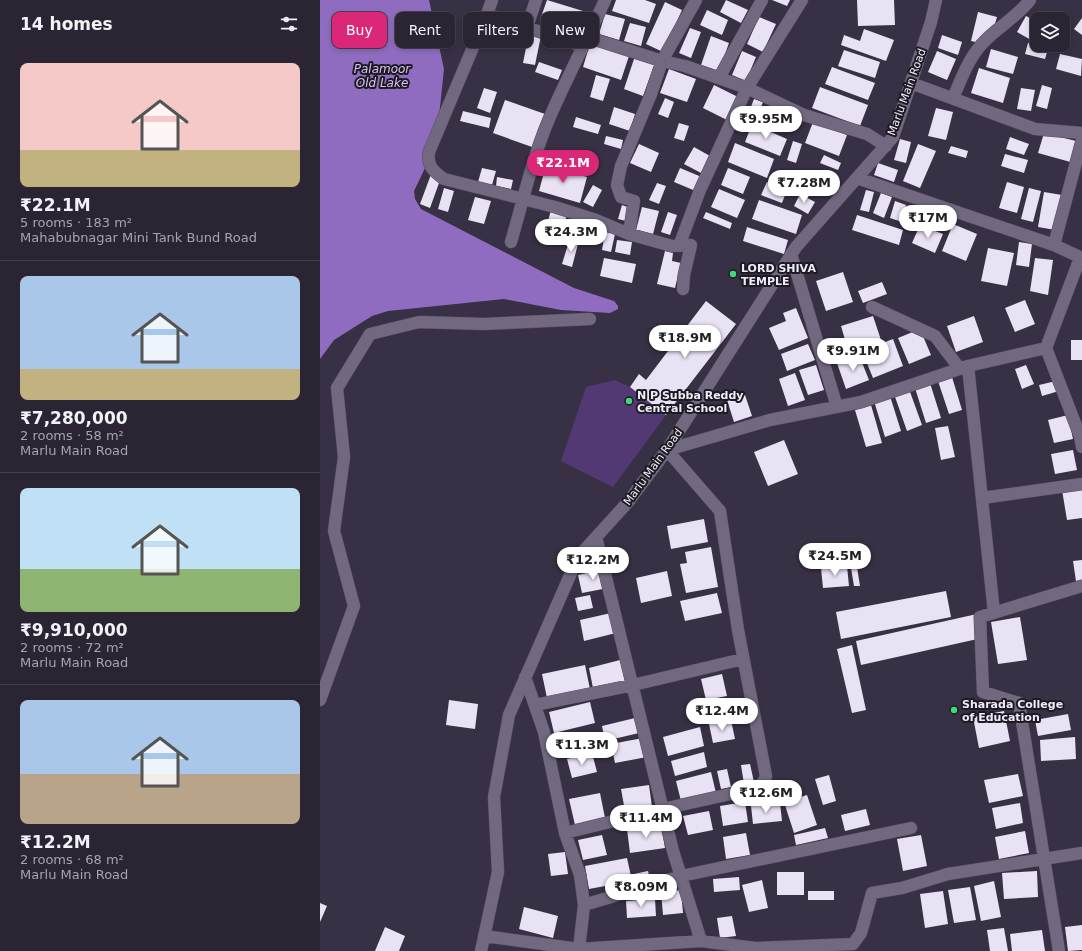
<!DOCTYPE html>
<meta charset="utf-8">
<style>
:root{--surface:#2a2433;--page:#322c3b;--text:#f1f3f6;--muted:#a5a4ac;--line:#46414e;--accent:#db2777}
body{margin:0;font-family:"DejaVu Sans",sans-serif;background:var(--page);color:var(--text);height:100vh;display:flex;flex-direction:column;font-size:15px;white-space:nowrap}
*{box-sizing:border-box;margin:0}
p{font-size:13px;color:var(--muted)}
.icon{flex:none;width:22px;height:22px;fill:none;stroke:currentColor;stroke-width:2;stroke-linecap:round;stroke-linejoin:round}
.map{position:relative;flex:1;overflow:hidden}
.details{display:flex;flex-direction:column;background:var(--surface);width:320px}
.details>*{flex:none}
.banner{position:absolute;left:12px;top:12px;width:380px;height:36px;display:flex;gap:8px}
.fabs{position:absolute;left:710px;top:12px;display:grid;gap:8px}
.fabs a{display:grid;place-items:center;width:40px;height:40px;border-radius:8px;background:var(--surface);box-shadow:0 2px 6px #0003,0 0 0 1px var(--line);font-size:20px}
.price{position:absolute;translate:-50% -34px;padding:0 9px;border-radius:14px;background:#fff;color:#222;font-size:13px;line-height:26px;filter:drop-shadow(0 1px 2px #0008)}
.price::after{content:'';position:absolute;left:50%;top:24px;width:12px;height:9px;margin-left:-6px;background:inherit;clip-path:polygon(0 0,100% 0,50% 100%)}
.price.selected{background:var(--accent);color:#fff}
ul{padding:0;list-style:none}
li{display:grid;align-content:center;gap:8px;height:212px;padding:0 20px}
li+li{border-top:1px solid var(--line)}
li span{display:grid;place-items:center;height:124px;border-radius:8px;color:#555}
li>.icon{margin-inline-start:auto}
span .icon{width:72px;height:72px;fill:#fffc;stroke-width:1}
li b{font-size:17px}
h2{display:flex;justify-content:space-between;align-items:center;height:48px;padding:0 20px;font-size:17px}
.chip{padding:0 14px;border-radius:8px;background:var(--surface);box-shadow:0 2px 6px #0003,0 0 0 1px var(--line);font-size:14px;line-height:36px}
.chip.selected{background:var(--accent);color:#fff}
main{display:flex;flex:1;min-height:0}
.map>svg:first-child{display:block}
.green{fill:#523973}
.water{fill:#8f6cbf}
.building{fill:#e8e2f4}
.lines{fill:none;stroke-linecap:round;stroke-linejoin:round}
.minor-casing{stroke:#554f60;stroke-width:13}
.minor{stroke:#726980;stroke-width:12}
.poi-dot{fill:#41d77c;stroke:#1e1a23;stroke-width:1.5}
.labels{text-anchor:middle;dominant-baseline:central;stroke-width:4;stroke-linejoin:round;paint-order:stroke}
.street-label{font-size:11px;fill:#f0ebf9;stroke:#1e1a23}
.poi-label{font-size:11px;font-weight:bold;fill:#f0ebf9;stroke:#1e1a23;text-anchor:start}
.water-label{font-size:12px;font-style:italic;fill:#d5c4f1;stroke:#1e1a23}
</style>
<main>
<section class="details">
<h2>14 homes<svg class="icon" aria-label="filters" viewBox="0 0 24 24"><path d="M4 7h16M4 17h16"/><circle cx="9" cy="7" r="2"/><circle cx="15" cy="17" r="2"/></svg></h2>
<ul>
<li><span style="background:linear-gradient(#f6c9c9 70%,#c2b280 0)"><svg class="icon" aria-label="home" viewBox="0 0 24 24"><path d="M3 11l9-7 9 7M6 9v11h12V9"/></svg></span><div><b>₹22.1M</b><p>5 rooms · 183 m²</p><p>Mahabubnagar Mini Tank Bund Road</p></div></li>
<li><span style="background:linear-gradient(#a9c7e8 75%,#c2b280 0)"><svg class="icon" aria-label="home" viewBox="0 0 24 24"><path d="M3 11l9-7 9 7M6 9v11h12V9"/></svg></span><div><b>₹7,280,000</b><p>2 rooms · 58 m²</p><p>Marlu Main Road</p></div></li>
<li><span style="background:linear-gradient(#bfe0f5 65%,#8fb573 0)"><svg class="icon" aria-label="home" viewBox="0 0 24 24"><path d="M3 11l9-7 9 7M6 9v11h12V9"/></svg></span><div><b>₹9,910,000</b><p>2 rooms · 72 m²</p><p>Marlu Main Road</p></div></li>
<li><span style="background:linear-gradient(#a9c7e8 60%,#b9a48a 0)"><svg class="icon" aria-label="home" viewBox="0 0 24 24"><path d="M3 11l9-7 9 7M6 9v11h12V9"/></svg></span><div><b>₹12.2M</b><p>2 rooms · 68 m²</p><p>Marlu Main Road</p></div></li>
</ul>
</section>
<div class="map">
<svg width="762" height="951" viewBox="0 0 762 951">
<rect width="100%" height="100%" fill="#383044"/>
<path class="green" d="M295,380L310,387L346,415L293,487L241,461L266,387Z"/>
<path class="water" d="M0,0H109L124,69L118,126L107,164L94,191L95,199L101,209L254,288L294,301L298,306V309L290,313L241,310L184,299L68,311L52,316L14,340L0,359Z"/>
<path class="building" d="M227,0L263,11L255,32L220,20Z
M296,0H325L336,4L329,23L292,11Z
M406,0L428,10L421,23L400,12Z
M452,0H470L467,6Z
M537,0H574L575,25L538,26Z
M345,2L362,10L343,52L326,44Z
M387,10L408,20L402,35L380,25Z
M658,12L677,17L669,45L651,41Z
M285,14L305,19L299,40L279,34Z
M706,16L717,22V29L711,40L697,32Z
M439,17L456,24L443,52L427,44Z
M762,18V35L754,29Z
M310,23L326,27L321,46L304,41Z
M210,28L222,31L215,65L203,63Z
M370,28L381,32L371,58L359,53Z
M544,29L574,40L566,61L521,45L524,35L540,41Z
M622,35L642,42L638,55L618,48Z
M391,36L409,43L399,71L381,65Z
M708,43L728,49L725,59L705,54Z
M270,44L309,56L301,80L263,67Z
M671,49L698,57L693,74L666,67Z
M524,50L560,62L555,78L518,66Z
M422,51L436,57L426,81L412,75Z
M617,51L636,59L627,80L608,72Z
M740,54L762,59L761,76L736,69Z
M315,56L335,63L323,96L304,89Z
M219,62L242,70L238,80L215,72Z
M512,67L555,83L548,100L505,84Z
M659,68L690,78L683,103L651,93Z
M349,69L376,79L367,102L340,93Z
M276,75L290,79L283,101L270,97Z
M394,85L420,98L409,121L383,108Z
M722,85L732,88L727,109L716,106Z
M500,87L548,105L540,126L492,108Z
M164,88L177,92L170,113L157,108Z
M701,88L715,90L711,111L697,109Z
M345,98L354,102L348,118L338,114Z
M434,99L443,102L436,120L427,117Z
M185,100L225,114L212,147L173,133Z
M294,107L315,114L310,131L289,124Z
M616,108L633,112L626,140L608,136Z
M143,111L171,118L169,128L140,121Z
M256,117L281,125L278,134L253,127Z
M493,122L527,135L519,156L485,143Z
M359,123L369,126L364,141L354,138Z
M432,124L467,139L460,156L425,142Z
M724,133L760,142L754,163L718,153Z
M286,136L303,140L301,149L284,144Z
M690,137L709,144L704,155L686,149Z
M580,139L591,142L586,163L574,160Z
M473,141L482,144L476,163L467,160Z
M415,143L454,159L447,178L408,162Z
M319,144L339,153L331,172L310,163Z
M598,144L616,151L600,188L583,181Z
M631,146L648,151L646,158L628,153Z
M374,147L390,156L381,173L364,164Z
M685,154L708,160L704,173L681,166Z
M504,155L521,163L518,170L500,163Z
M558,163L578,170L574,182L554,175Z
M226,165L267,177L260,203L219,191Z
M162,168L176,171L172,185L158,182Z
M360,168L384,178L378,192L354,182Z
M408,168L430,177L423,194L401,185Z
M113,169L123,172L110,208L100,204Z
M177,177L193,180L191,189L176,186Z
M447,182L467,190L462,203L441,195Z
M687,182L704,187L697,213L679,208Z
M337,183L346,186L339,204L329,200Z
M273,185L282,190L273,207L263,202Z
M124,188L134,191L128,212L118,209Z
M709,188L721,191L713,222L701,219Z
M399,189L425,200L417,218L391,207Z
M546,190L554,192L549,212L540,210Z
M724,192L748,196L741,231L718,227Z
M561,193L572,197L564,218L553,213Z
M480,194L495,202L488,214L474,206Z
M155,197L171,201L164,224L148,220Z
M439,200L482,215L476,234L432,219Z
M575,201L586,205L582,222L570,218Z
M302,205L310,208L306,221L298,219Z
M322,207L339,211L333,234L316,230Z
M231,210L247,215L242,230L227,225Z
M348,212L357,215L350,235L341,232Z
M386,212L412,223L410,229L383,218Z
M537,215L583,230L579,245L532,230Z
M254,221L279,227L276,239L251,233Z
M633,224L657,234L646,261L622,251Z
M600,225L623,234L615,253L592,243Z
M427,227L468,240L464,254L423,241Z
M285,232L295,234L291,252L282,250Z
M250,238L259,240L252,267L242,264Z
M297,240L312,242L310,255L295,252Z
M699,242L712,244L709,267L696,265Z
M668,248L694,253L687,286L661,281Z
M345,251L353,253L352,261L361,263L355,288L337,284Z
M284,258L316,264L312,283L280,276Z
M715,258L733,260L728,295L710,291Z
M523,272L533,302L506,311L496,281Z
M562,282L567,294L543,303L538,291Z
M705,300L715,324L695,332L685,308Z
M386,301L416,324L346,415L310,387L319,374L326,380Z
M476,308L488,338L459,350L449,328L466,321L463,313Z
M553,316L561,340L528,350L521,326Z
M654,316L663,342L636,352L627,326Z
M600,329L611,355L589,364L578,338Z
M573,339L583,366L553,378L542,351Z
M751,340H762V360H751Z
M488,344L495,360L467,371L461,354Z
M539,355L549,380L526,389L517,363Z
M496,365L504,390L488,395L479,370Z
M706,365L714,384L702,389L695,369Z
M475,373L485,400L468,406L459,379Z
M632,377L642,410L629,414L618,381Z
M736,381L739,391L722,396L719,385Z
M610,383L621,418L606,423L595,388Z
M589,389L602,425L587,431L574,394Z
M425,395L432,416L414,422L407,400Z
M570,396L581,431L565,437L554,401Z
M551,405L562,443L546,447L535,410Z
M748,415L753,439L734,443L728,420Z
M628,426L635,457L621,460L615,428Z
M464,440L478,474L448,486L434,452Z
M753,450L757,470L735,474L731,454Z
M762,487V518L747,520L742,490Z
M384,519L388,542L351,549L347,526Z
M391,547L398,587L366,593L360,564L367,563L365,552Z
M762,560V580L756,581L753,561Z
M527,566L529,586L503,588L501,568Z
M537,567L540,586H534L531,568Z
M284,569L288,588L262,593L258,575Z
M347,571L352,596L321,603L316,578Z
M626,591L631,617L521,639L516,612Z
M397,593L402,613L365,621L360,601Z
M270,595L273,608L258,611L255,598Z
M291,613L296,633L264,641L260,620Z
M657,614L662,638L541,665L536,641Z
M700,617L707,660L678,664L671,622Z
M532,645L546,710L532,713L517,649Z
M300,660L305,681L273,688L269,668Z
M265,665L270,689L227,698L222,674Z
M402,674L407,696L386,700L381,679Z
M129,700L158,704L155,729L126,725Z
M270,702L275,723L234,733L229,712Z
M684,711L690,741L659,748L653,717Z
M748,714L751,730L718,736L715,720Z
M315,718L319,733L285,741L282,726Z
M411,720L415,739L393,743L389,724Z
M380,727L384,746L348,756L343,737Z
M755,737L756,759L721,761L720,740Z
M323,738L327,757L295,763L291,744Z
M384,752L387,767L355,776L351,761Z
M272,753L277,772L252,778L247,759Z
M430,764L434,782L424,784L421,765Z
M407,769L411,787L401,789L397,771Z
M391,772L396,793L361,801L356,781Z
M698,774L703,796L669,803L664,780Z
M509,775L516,801L503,805L495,779Z
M329,785L332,807L305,811L301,789Z
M280,793L285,818L255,825L249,799Z
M487,795L497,825L474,833L464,802Z
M425,802L428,822L403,826L400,806Z
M460,803L462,821L433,824L431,806Z
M700,803L703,823L676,829L672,808Z
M546,809L550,825L525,831L521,815Z
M389,811L393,830L368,835L363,816Z
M341,824L345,848L310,853L307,829Z
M505,828L508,838L476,845L474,835Z
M705,831L709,853L679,859L675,837Z
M426,833L430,855L406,859L403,837Z
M282,835L287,855L263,860L258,840Z
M601,835L607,866L583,871L577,839Z
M245,852L248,874L231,876L228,854Z
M307,858L312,881L269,889L265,866Z
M328,871L330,879L317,882L314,874Z
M717,871L718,897L684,899L682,873Z
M457,872H484V895H457Z
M419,877L420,890L394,892L393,879Z
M442,880L448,908L429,912L422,885Z
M674,881L681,917L661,921L654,886Z
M650,887L656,920L634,923L628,890Z
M361,890L363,913L343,915L341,892Z
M488,891H514V900H488Z
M623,891L628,924L605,928L600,894Z
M335,899L336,916L307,918L306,901Z
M0,903L7,906L0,922Z
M204,907L238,916L233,938L199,929Z
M412,916L416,936L400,938L397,918Z
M762,925V950L748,951L745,927Z
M65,927L85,936L79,951H55Z
M684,928L688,951H670L667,930Z
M722,930L725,951H692L690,934Z"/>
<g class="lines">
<defs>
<path id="minor" d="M172,0L167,14L262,46
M482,0L427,88L484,115L547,134L566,146
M167,14L109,152C107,166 113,171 124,179L235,207L276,220L309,234L352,246L371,245L364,275L363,289
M207,27L216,0
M267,37L342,61L331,94L301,166L297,185L301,197L314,201L309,234
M399,78L442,0
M591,83L715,129L762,133
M633,98C641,80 648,59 662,44C676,28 695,19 710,0
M537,178L734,245L762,258
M191,242C203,201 212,159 229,119C246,79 267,40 285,0
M734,245L762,140
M359,246L380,190L427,88L365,66L342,61L376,0
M471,254L517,407
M552,307L615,336L640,369
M726,348L760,258
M648,366L674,613
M347,450L400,511L418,630L446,776L443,783L433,789L343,809L245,833L260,875L264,905L259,949L381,941
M347,450L450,420L541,402L648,366L726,348L760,436L762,447
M662,498L762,484
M276,537L353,851L381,941L435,948L533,944L541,933L552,893L582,888L628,874L762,853
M205,677L224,732L245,833
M0,700L34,606L14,531L24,457L17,388L50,334L99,322L164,324L270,319
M215,705L313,685L423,659
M264,905L361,876L591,828
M164,936L259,949L260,951
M161,951L178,872L174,797L189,715L258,557L308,502L347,450L476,247L573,137L611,22L616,0
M739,951L699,703L663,692L660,617L762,586"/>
</defs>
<use href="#minor" class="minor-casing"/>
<use href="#minor" class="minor"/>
</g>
<g class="poi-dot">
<circle cx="413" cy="274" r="4"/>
<circle cx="309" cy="401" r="4"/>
<circle cx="634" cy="710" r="4"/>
</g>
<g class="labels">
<g class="street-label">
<text transform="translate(587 92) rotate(-70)">Marlu Main Road</text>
<text transform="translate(333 467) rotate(-54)">Marlu Main Road</text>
</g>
<g class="poi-label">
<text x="421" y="268">LORD SHIVA<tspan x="421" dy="13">TEMPLE</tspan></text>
<text x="317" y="395">N P Subba Reddy<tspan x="317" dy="13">Central School</tspan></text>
<text x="642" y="704">Sharada College<tspan x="642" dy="13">of Education</tspan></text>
</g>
<g class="water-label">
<text x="62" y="69">Palamoor<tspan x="62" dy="14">Old Lake</tspan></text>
</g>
</g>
</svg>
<div class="fabs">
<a><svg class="icon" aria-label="layers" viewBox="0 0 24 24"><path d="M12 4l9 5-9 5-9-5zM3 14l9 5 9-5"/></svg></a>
</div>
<b class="price" style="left:446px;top:140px">₹9.95M</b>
<b class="price selected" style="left:243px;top:184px">₹22.1M</b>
<b class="price" style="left:484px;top:204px">₹7.28M</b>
<b class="price" style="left:608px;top:239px">₹17M</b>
<b class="price" style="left:251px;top:253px">₹24.3M</b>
<b class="price" style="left:365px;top:359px">₹18.9M</b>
<b class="price" style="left:533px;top:372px">₹9.91M</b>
<b class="price" style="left:515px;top:577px">₹24.5M</b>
<b class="price" style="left:273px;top:581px">₹12.2M</b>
<b class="price" style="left:402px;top:732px">₹12.4M</b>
<b class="price" style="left:262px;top:766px">₹11.3M</b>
<b class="price" style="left:446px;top:814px">₹12.6M</b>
<b class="price" style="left:326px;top:839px">₹11.4M</b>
<b class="price" style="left:321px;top:908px">₹8.09M</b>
<div class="banner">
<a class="chip selected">Buy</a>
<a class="chip">Rent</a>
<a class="chip">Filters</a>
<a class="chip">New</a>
</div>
</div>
</main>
